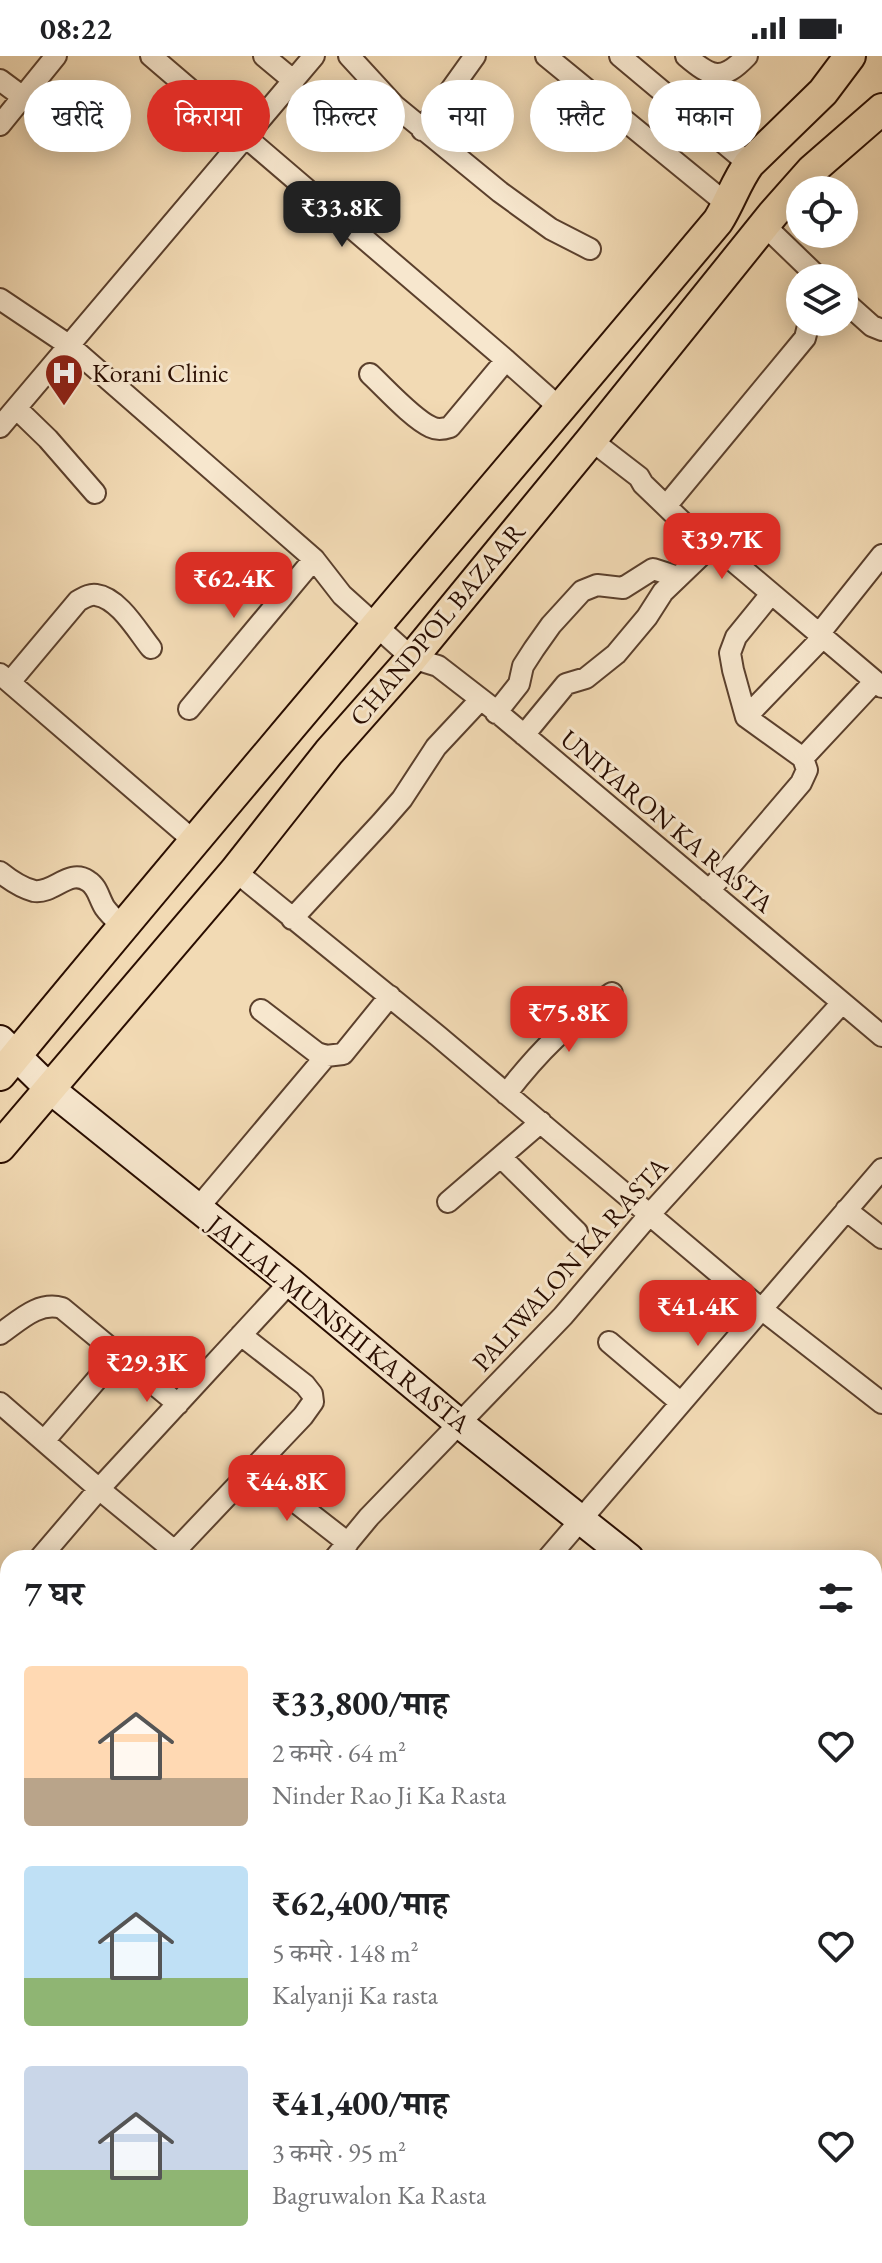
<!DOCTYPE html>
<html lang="hi">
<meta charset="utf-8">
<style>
:root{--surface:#fff;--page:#f6f6f6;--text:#202124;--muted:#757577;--accent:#d93025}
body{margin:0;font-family:"EB Garamond","Noto Serif Devanagari",serif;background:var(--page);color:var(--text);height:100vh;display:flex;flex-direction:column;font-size:30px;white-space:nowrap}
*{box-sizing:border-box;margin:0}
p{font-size:26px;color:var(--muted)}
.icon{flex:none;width:44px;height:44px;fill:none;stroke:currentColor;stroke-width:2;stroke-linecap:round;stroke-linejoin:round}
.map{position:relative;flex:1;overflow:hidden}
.panel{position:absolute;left:0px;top:1494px;width:882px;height:714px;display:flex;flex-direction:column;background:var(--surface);border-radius:24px 24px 0 0;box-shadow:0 4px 20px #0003}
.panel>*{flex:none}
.banner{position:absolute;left:24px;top:24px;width:834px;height:72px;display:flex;gap:16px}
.controls{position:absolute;left:786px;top:120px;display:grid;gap:16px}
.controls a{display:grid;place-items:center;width:72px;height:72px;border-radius:50%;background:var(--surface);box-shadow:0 4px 20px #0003;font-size:40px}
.price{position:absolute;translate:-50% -68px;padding:0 18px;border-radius:16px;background:var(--accent);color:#fff;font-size:26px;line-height:52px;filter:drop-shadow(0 2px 4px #0008)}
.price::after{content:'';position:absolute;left:50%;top:48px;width:24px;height:18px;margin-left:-12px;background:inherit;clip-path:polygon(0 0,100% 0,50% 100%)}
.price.selected{background:#222;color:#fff}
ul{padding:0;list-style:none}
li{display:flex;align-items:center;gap:24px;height:200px;padding:0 24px}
li span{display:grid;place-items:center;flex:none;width:224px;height:160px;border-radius:8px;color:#555}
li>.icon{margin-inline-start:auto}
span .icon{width:96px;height:96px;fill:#fffc;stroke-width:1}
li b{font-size:34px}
h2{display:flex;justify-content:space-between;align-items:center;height:96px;padding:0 24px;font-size:34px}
.pill{padding:0 28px;border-radius:36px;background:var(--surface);box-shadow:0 4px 20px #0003;font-size:28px;line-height:72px}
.pill.selected{background:var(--accent);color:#fff}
.status{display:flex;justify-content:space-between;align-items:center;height:56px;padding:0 40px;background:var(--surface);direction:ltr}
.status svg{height:22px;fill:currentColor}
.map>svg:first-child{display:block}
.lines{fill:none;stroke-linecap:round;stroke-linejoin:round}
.street-casing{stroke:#5b402d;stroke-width:24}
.secondary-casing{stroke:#290d00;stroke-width:32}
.primary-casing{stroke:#290d00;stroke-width:34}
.street{stroke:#f7e7ce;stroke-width:20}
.secondary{stroke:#f7e7ce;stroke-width:28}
.primary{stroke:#f2dab4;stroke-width:30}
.labels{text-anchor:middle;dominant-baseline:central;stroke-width:6;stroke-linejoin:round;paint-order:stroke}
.poi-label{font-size:26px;fill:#290d00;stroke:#f7e7ce;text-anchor:start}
.street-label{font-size:26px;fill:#290d00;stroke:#f7e7ce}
</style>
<div class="status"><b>08:22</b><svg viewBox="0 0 49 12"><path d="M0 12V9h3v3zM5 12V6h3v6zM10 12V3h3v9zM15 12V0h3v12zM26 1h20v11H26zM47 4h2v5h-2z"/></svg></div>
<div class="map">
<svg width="882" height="2207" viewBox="0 0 882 2207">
<rect width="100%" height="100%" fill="#f2dab4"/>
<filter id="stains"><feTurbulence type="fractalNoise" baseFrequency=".0025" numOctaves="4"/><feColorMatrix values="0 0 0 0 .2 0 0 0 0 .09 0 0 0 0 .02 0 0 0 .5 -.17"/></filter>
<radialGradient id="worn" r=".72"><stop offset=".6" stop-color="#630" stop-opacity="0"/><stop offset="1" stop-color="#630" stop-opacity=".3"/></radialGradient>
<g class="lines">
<defs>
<path id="street" d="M151,0L506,304L561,353
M264,0L294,25
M349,0L395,50L500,136L551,173L590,193
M546,0L728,149
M620,0L749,108
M686,0C712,22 722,26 747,0
M0,24L70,76
M0,69L56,0
M422,74L475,0
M764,169L819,222
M0,243L70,290L314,503L342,539L412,602L438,610L491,651L882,980
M844,245L872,270L882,274
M370,318C385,332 413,363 431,371C437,374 444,373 450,371L506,304
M16,352L48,383L95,437
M0,371L314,0
M591,384L639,421L643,428L700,483L713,488L882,631
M666,450L805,282L809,266
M819,578L882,499
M0,618L194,785
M10,626L78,545C84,542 89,538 96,539C119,542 138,576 151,592
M189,653L314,503
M496,657L519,628L523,610L534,593L551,569L582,535L597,529L623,532L653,513L678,521
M746,661L823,581
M524,679L566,628L586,622L616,598L647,561L663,536L713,488
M803,702L875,625
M235,815L438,980L760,1252L882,1347
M0,816C10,824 22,832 34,835C54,838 69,812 88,825C98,831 99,843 105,852C110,859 117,865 123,871
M709,835L801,727L807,714L803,702L746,661L733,614L730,597L736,581L771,538
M292,863L381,767L402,743L436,691L479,645
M261,954L317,997L326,1000L343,998L390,940
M506,1038C540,994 567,968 612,937
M502,1102L577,1176
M448,1146L541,1066
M198,1152L326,1000
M846,1154L882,1182
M0,1278C19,1265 38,1245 62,1252L178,1348
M609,1286L681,1347
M0,1347L99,1433L183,1502
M44,1385L117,1300
M253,1413L348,1487
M175,1495L303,1360L313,1346L312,1338L305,1329L241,1279
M40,1502L99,1433L290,1226
M335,1502L369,1461L563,1260L650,1158L842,947
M548,1502L882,1113
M0,1548L8,1539
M0,1816L8,1821
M874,1916L882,1924
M0,1918L8,1908
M874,2049L882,2039
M0,2057L8,2063
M874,2079L882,2086
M0,2166L8,2156
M184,2200L193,2207
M865,2200L874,2207
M747,2201L754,2207"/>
<path id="secondary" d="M0,984L50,1033L290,1226L460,1368L629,1502
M0,1703L8,1710
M874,1707L882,1714
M874,1761L882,1751
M601,2200L610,2207
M501,2207L507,2200"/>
<path id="primary" d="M0,1019C236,732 479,450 718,165C730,146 736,126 749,108L823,36L850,0
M0,1091L235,815L329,696L412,602L591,384L773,158L812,114L882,53"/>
</defs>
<use href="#street" class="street-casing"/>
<use href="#secondary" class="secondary-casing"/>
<use href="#primary" class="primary-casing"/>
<use href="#street" class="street"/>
<use href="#secondary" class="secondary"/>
<use href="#primary" class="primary"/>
</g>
<defs>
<symbol id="hospital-pin" viewBox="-11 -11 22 30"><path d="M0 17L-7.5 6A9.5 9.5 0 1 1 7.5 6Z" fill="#8f2418" stroke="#f7e7ce"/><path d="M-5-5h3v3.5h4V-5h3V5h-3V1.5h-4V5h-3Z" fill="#fff"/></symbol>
</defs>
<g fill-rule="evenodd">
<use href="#hospital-pin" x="42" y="295" width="44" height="60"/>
</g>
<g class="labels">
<g class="poi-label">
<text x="92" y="317">Korani Clinic</text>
</g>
<g class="street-label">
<text transform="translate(437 568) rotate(-50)">CHANDPOL BAZAAR</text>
<text transform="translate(667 765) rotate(40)">UNIYARON KA RASTA</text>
<text transform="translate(570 1208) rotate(-48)">PALIWALON KA RASTA</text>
<text transform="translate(339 1268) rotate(39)">JAI LAL MUNSHI KA RASTA</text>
</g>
</g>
<rect width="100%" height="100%" filter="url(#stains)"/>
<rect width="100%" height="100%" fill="url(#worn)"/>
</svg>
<div class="controls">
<a><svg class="icon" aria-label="locate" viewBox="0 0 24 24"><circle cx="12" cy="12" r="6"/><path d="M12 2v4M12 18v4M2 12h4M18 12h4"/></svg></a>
<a><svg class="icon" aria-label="layers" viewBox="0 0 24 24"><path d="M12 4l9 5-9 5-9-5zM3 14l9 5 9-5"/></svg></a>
</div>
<b class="price selected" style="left:342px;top:193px">₹33.8K</b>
<b class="price" style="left:722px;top:525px">₹39.7K</b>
<b class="price" style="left:234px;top:564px">₹62.4K</b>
<b class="price" style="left:569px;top:998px">₹75.8K</b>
<b class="price" style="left:698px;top:1292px">₹41.4K</b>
<b class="price" style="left:147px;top:1348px">₹29.3K</b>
<b class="price" style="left:287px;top:1467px">₹44.8K</b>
<div class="banner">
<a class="pill">खरीदें</a>
<a class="pill selected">किराया</a>
<a class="pill">फ़िल्टर</a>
<a class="pill">नया</a>
<a class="pill">फ़्लैट</a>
<a class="pill">मकान</a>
</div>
<section class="panel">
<h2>7 घर<svg class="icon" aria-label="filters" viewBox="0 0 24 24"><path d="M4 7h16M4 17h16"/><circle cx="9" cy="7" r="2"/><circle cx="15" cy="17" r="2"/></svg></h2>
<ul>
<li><span style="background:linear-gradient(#ffd9b3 70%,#b9a48a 0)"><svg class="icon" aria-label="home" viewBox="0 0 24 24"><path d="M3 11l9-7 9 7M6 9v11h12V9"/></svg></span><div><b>₹33,800/माह</b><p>2 कमरे · 64 m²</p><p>Ninder Rao Ji Ka Rasta</p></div><svg class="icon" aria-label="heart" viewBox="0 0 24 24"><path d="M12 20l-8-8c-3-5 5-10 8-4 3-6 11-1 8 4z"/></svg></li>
<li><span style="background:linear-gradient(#bfe0f5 70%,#8fb573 0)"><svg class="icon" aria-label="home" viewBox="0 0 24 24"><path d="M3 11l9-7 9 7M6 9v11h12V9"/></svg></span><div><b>₹62,400/माह</b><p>5 कमरे · 148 m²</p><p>Kalyanji Ka rasta</p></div><svg class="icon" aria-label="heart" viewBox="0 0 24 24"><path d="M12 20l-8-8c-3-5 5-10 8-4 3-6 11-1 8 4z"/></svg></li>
<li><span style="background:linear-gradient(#c9d6e8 65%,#8fb573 0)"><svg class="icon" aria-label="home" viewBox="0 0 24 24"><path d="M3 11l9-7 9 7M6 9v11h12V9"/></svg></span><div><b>₹41,400/माह</b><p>3 कमरे · 95 m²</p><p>Bagruwalon Ka Rasta</p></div><svg class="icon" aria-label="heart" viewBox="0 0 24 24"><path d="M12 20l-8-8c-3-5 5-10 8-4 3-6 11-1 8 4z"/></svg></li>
</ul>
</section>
</div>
